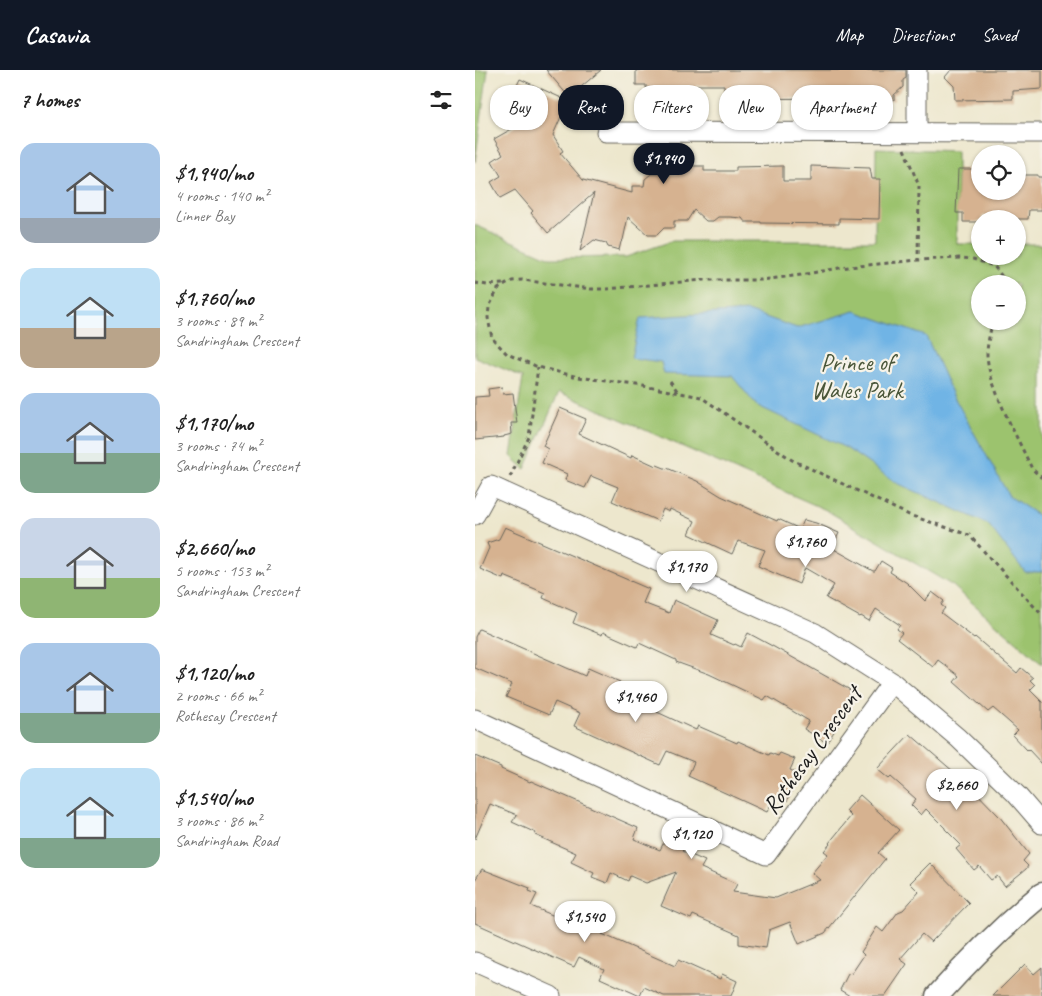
<!DOCTYPE html>
<meta charset="utf-8">
<style>
:root{--surface:#fff;--page:#f6f6f6;--text:#222;--muted:#767676;--accent:#111827}
body{margin:0;font-family:Caveat,sans-serif;background:var(--page);color:var(--text);height:100vh;display:flex;flex-direction:column;font-size:19px;white-space:nowrap}
*{box-sizing:border-box;margin:0}
p{font-size:16px;color:var(--muted)}
.icon{flex:none;width:28px;height:28px;fill:none;stroke:currentColor;stroke-width:2;stroke-linecap:round;stroke-linejoin:round}
.map{position:relative;flex:1;overflow:hidden}
.panel{display:flex;flex-direction:column;background:var(--surface);width:475px}
.panel>*{flex:none}
.top-card{position:absolute;left:15px;top:15px;width:475px;height:45px;display:flex;gap:10px}
.buttons{position:absolute;left:496px;top:75px;display:grid;gap:10px}
.buttons a{display:grid;place-items:center;width:55px;height:55px;border-radius:50%;background:var(--surface);box-shadow:0 1px 4px #0004;font-size:25px}
.price{position:absolute;translate:-50% -42px;padding:0 11px;border-radius:18px;background:#fff;color:#222;font-size:16px;line-height:32px;filter:drop-shadow(0 1px 2px #0008)}
.price::after{content:'';position:absolute;left:50%;top:30px;width:15px;height:11px;margin-left:-8px;background:inherit;clip-path:polygon(0 0,100% 0,50% 100%)}
.price.current{background:var(--accent);color:#fff}
ul{padding:0;list-style:none}
li{display:flex;align-items:center;gap:15px;height:125px;padding:0 20px}
li span{display:grid;place-items:center;flex:none;width:140px;height:100px;border-radius:15px;color:#555}
li>.icon{margin-inline-start:auto}
span .icon{width:60px;height:60px;fill:#fffc;stroke-width:1}
li b{font-size:21px}
h2{display:flex;justify-content:space-between;align-items:center;height:60px;padding:0 20px;font-size:21px}
.pill{padding:0 18px;border-radius:20px;background:var(--surface);box-shadow:0 1px 4px #0004;font-size:18px;line-height:45px}
.pill.current{background:var(--accent);color:#fff}
header{display:flex;align-items:center;gap:30px;box-sizing:border-box;height:70px;padding:0 25px;background:var(--accent);color:#fff}
header strong{font-size:24px}
nav{display:flex;gap:28px;margin-inline-start:auto;font-size:18px}
main{display:flex;flex:1;min-height:0}
.map>svg:first-child{display:block}
.green{fill:#9cc36e;stroke:#5c7045;fill-rule:evenodd}
.water{fill:#6fb4e5;stroke:#466880}
.building{fill:#d6b290}
.lines{fill:none;stroke-linecap:round;stroke-linejoin:round}
.minor-casing{stroke:#65635a;stroke-width:21}
.tertiary-casing{stroke:#65635a;stroke-width:25}
.path{stroke:#65635a;stroke-width:3;stroke-dasharray:4 4;stroke-linecap:butt}
.minor{stroke:#fff;stroke-width:19}
.tertiary{stroke:#fff;stroke-width:22}
.labels{text-anchor:middle;dominant-baseline:central;stroke-width:4.5;stroke-linejoin:round;paint-order:stroke}
.park-label{font-size:24px;fill:#495639;stroke:#f7f3e8}
.street-label{font-size:24px;fill:#1c1c1c;stroke:#f7f3e8}
</style>
<header>
<strong>Casavia</strong>
<nav><a>Map</a><a>Directions</a><a>Saved</a></nav>
</header>
<main>
<section class="panel">
<h2>7 homes<svg class="icon" aria-label="filters" viewBox="0 0 24 24"><path d="M4 7h16M4 17h16"/><circle cx="9" cy="7" r="2"/><circle cx="15" cy="17" r="2"/></svg></h2>
<ul>
<li><span style="background:linear-gradient(#a9c7e8 75%,#9aa5b1 0)"><svg class="icon" aria-label="home" viewBox="0 0 24 24"><path d="M3 11l9-7 9 7M6 9v11h12V9"/></svg></span><div><b>$1,940/mo</b><p>4 rooms · 140 m²</p><p>Linner Bay</p></div></li>
<li><span style="background:linear-gradient(#bfe0f5 60%,#b9a48a 0)"><svg class="icon" aria-label="home" viewBox="0 0 24 24"><path d="M3 11l9-7 9 7M6 9v11h12V9"/></svg></span><div><b>$1,760/mo</b><p>3 rooms · 89 m²</p><p>Sandringham Crescent</p></div></li>
<li><span style="background:linear-gradient(#a9c7e8 60%,#7fa58c 0)"><svg class="icon" aria-label="home" viewBox="0 0 24 24"><path d="M3 11l9-7 9 7M6 9v11h12V9"/></svg></span><div><b>$1,170/mo</b><p>3 rooms · 74 m²</p><p>Sandringham Crescent</p></div></li>
<li><span style="background:linear-gradient(#c9d6e8 60%,#8fb573 0)"><svg class="icon" aria-label="home" viewBox="0 0 24 24"><path d="M3 11l9-7 9 7M6 9v11h12V9"/></svg></span><div><b>$2,660/mo</b><p>5 rooms · 153 m²</p><p>Sandringham Crescent</p></div></li>
<li><span style="background:linear-gradient(#a9c7e8 70%,#7fa58c 0)"><svg class="icon" aria-label="home" viewBox="0 0 24 24"><path d="M3 11l9-7 9 7M6 9v11h12V9"/></svg></span><div><b>$1,120/mo</b><p>2 rooms · 66 m²</p><p>Rothesay Crescent</p></div></li>
<li><span style="background:linear-gradient(#bfe0f5 70%,#7fa58c 0)"><svg class="icon" aria-label="home" viewBox="0 0 24 24"><path d="M3 11l9-7 9 7M6 9v11h12V9"/></svg></span><div><b>$1,540/mo</b><p>3 rooms · 86 m²</p><p>Sandringham Road</p></div></li>
</ul>
</section>
<div class="map">
<svg width="567" height="926" viewBox="0 0 567 926">
<rect width="100%" height="100%" fill="#f7f3e8"/>
<filter id="ink" filterUnits="userSpaceOnUse"><feTurbulence type="fractalNoise" baseFrequency=".02" numOctaves="2"/><feDisplacementMap in="SourceGraphic" scale="10" xChannelSelector="R" yChannelSelector="G"/><feConvolveMatrix kernelMatrix="1 2 1 2 8 2 1 2 1" color-interpolation-filters="sRGB"/></filter>
<filter id="wash" filterUnits="userSpaceOnUse"><feTurbulence type="fractalNoise" baseFrequency=".0096" numOctaves="4" result="noise"/><feDisplacementMap in="SourceGraphic" scale="20" xChannelSelector="R" yChannelSelector="G"/><feGaussianBlur stdDeviation="1.12" result="paint"/><feColorMatrix in="noise" values="0 0 0 0 0 0 0 0 0 0 0 0 0 0 0 0 0 1.4 0 .05"/><feComposite in="paint" operator="in"/></filter>
<g filter="url(#wash)">
<rect width="100%" height="100%" fill="#ede7cd"/>
<path class="green" d="M0,0H13L0,92Z
M401,78L482,81V174H505V186H542L543,174H567V594L478,516L351,440L84,322L50,399L36,386L48,307L0,287V155L75,188L151,187L197,171H400ZM505,214H542V251H505Z"/>
<path class="water" d="M273,241L322,258L380,241L451,266L478,325L534,426L567,448V502H550L513,454L422,413L371,378L281,335L257,306L189,304L186,292L156,288L165,248Z"/>
<g id="blocks">
<path class="building" d="M71,0H126L94,27Z
M161,0H431V8L428,10V17L419,25V30L364,29V28L249,29V15H221V29H200V19L171,18V15H161Z
M476,0H567V19L538,21V29L480,30L479,16L470,7Z
M45,9L93,31L78,65L88,81L85,83L108,110L157,123V116H169L170,109L176,104H201V98H210V96H229V101H261V97L308,96V111H336V96L395,98L397,109H405L404,149L364,148V154L286,153V152H270L267,148L255,147H243L238,151H231L219,140L212,151H199V158H189L182,165H173L153,147L148,170L146,172L144,180L133,177L131,173L119,170L105,181L119,123L73,163L56,143L58,141L40,120L25,128L16,112L26,106L17,91L28,84L19,69L49,52L33,44L37,35L33,34Z
M483,99H505V121H542V105H563V107H567V140H554L553,149H537V146H508L505,152H488V143H481Z
M27,317L28,324L38,323L42,353H36L37,364L29,366V367L0,370V327L14,326L13,319Z
M85,338L111,349L104,364L156,388L157,385L181,396L182,395L192,399V398L222,411L246,426L302,451L303,449L325,459L329,450L341,453L364,463L357,478L398,501H400L406,491L417,498L415,502L432,513L450,531L457,522L469,531L466,535L470,538L466,543L499,568L500,567L542,603L546,598L558,608L555,610L560,615L555,620L567,632V694L553,679L552,680L538,665L543,660L518,638L513,642L479,612L484,606L463,590L458,597L422,569L427,563L422,559L425,555L401,539L394,551L386,546L385,547L351,528L359,515L330,498L324,514L283,496L290,480L263,471L257,484L214,464L220,451L195,439L194,442L188,439L183,451L137,431L143,417L116,406L110,418L90,410L92,404L67,393L73,379L68,376Z
M30,457L174,519L168,533L194,543L199,530L243,550L236,565L259,575L260,574L266,577L273,563L299,577L377,621L369,635L374,637L352,673L329,659L334,651L292,626L289,630L234,604L201,592V590L164,573L162,577L128,562L127,565L98,553L102,543L68,528L70,523L29,506L28,509L5,499L14,478L12,473L24,469Z
M4,559L110,606L113,598L145,612L144,614L186,633L182,642L221,660L223,656L262,673L263,671L294,685L295,683L303,686L305,683L320,689L315,700L324,704L312,731L300,726L292,742L213,706L219,692L192,681L185,695L99,656L105,643L80,632L74,645L31,627L37,614L0,598V567Z
M435,664L494,715L524,746L554,784L548,791L553,796L551,799L530,816L522,806L516,810L504,796L499,800L481,779L486,775L470,759V758L451,739L446,745L436,735L441,729L416,707L414,709L402,699Z
M0,686L26,697V699L55,712L56,711L163,758L159,769L185,780L190,770L209,779L207,781L230,791L226,798L262,814L258,822L301,828L345,810L337,803L353,784L349,781L355,774L354,773L376,746L371,741L385,725L424,760L403,783L410,789L350,863L324,874L315,852L294,860L291,878L278,876L264,874V865L218,845L216,849L186,836L201,802L171,813L155,806L153,811L136,803L132,813L117,807L119,803L96,792L101,783L60,765L61,763L37,752L42,745L15,734L0,769Z
M455,793L494,833L456,872L447,864L425,889L432,894L410,926H375L365,920L373,904L377,903L389,885L386,882L402,857L408,862L423,842L428,840L444,822L435,813Z
M7,799L55,818L54,821L62,824L56,836L70,842L94,852L96,849L98,850L101,843L130,856L127,864L200,896L203,890L245,909L247,904L262,911L256,926H189L169,917L165,926L125,908L129,899L104,887L99,897L0,853V810Z
M550,894L559,904L567,897V926H518Z"/>
</g>
</g>
<g filter="url(#ink)">
<use href="#blocks" fill-opacity="0" stroke="#65635a" stroke-width="1"/>
<g class="lines">
<defs>
<path id="minor" d="M442,0V62
M131,62L567,63
M0,445L16,416L340,563L417,612L483,668L541,724L567,754
M0,649L291,785L417,612
M0,892L76,926"/>
<path id="tertiary" d="M462,926C496,888 528,856 567,824"/>
</defs>
<use href="#minor" class="minor-casing"/>
<use href="#tertiary" class="tertiary-casing"/>
<path class="path" d="M429,79L444,116L443,190
M0,213L12,215L29,214
M528,214V208L519,196L498,189L485,188L443,190L364,198L326,205L286,210H228L132,219H116L47,210L37,211L23,219L14,237L13,248L17,268L32,284L63,297L103,307L168,316L226,327L317,390L434,445L494,465L567,545
M518,251C515,262 512,274 512,285C514,318 543,368 557,399L567,408
M195,311L203,322
M35,407L54,367L63,297"/>
<use href="#minor" class="minor"/>
<use href="#tertiary" class="tertiary"/>
</g>
</g>
<g class="labels">
<g class="park-label">
<text x="382" y="292">Prince of<tspan x="382" dy="28">Wales Park</tspan></text>
</g>
<g class="street-label">
<text transform="translate(337 680) rotate(-54)">Rothesay Crescent</text>
</g>
</g>
</svg>
<div class="buttons">
<a><svg class="icon" aria-label="locate" viewBox="0 0 24 24"><circle cx="12" cy="12" r="6"/><path d="M12 2v4M12 18v4M2 12h4M18 12h4"/></svg></a>
<a>+</a>
<a>−</a>
</div>
<b class="price current" style="left:189px;top:115px">$1,940</b>
<b class="price" style="left:331px;top:498px">$1,760</b>
<b class="price" style="left:212px;top:523px">$1,170</b>
<b class="price" style="left:161px;top:653px">$1,460</b>
<b class="price" style="left:482px;top:741px">$2,660</b>
<b class="price" style="left:217px;top:790px">$1,120</b>
<b class="price" style="left:110px;top:873px">$1,540</b>
<div class="top-card">
<a class="pill">Buy</a>
<a class="pill current">Rent</a>
<a class="pill">Filters</a>
<a class="pill">New</a>
<a class="pill">Apartment</a>
</div>
</div>
</main>
